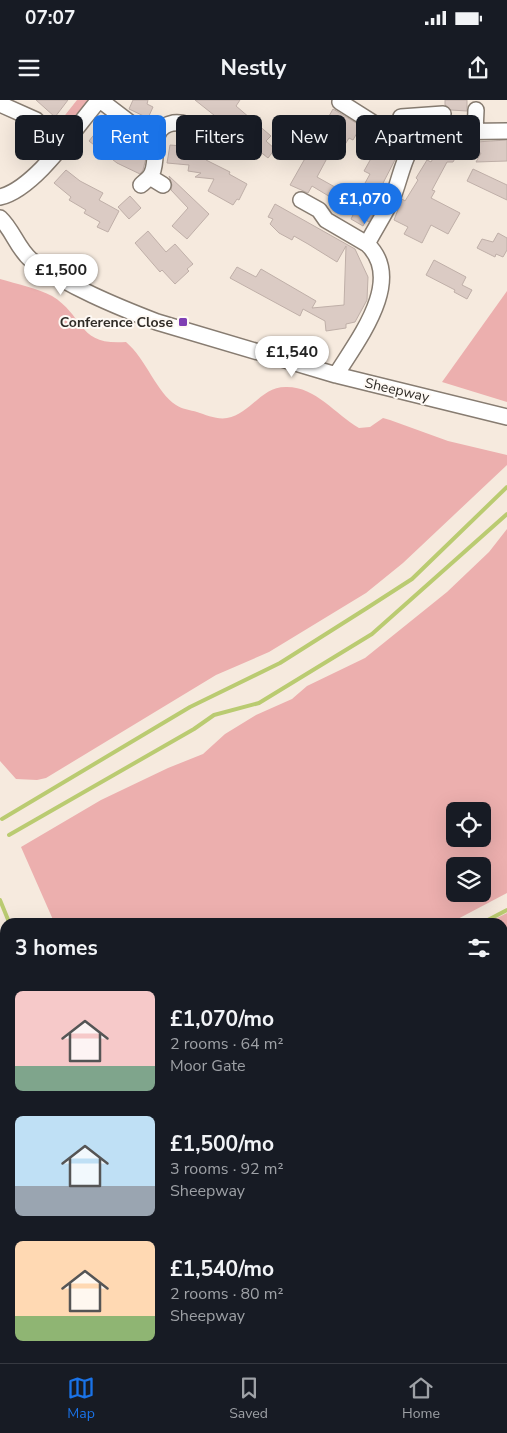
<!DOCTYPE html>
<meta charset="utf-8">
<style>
:root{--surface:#171b24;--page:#20242c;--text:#f1f3f6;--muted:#9ea1a6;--line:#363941;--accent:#1a73e8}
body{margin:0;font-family:"Nunito Sans",sans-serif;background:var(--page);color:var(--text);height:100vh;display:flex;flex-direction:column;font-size:19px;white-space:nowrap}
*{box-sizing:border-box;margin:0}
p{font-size:16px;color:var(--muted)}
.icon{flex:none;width:28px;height:28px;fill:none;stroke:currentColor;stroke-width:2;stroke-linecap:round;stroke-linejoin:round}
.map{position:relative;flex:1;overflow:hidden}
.panel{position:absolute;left:0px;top:818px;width:508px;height:446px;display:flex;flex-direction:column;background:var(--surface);border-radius:15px 15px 0 0;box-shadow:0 5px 20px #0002}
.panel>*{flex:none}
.guide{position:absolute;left:15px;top:15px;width:478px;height:45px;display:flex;gap:10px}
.fabs{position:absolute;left:446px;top:702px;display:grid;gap:10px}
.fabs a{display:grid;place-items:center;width:45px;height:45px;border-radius:8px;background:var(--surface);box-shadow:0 5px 20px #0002;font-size:25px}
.price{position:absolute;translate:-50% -42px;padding:0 11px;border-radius:18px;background:#fff;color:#222;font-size:16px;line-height:32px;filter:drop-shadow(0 1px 2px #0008)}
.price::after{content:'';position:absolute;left:50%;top:30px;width:15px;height:11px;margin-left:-8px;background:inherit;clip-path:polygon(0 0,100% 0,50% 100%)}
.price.selected{background:var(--accent);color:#fff}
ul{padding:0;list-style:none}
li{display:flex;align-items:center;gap:15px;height:125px;padding:0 15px}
li span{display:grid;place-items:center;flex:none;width:140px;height:100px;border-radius:8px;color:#555}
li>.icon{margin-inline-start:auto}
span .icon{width:60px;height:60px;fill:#fffc;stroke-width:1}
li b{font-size:21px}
h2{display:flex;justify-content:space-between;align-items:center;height:60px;padding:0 15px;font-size:21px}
.tag{padding:0 18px;border-radius:8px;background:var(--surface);box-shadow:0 5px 20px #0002;font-size:18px;line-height:45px}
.tag.selected{background:var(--accent);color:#fff}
.status{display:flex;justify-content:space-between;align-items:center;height:35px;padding:0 25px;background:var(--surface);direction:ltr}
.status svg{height:14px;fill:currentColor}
header{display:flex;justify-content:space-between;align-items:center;height:65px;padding:0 15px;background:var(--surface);font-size:22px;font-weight:700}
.tab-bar{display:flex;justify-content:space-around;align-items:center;height:70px;border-top:1px solid var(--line);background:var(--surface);font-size:14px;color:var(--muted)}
.tab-bar a{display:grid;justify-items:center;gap:2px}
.tab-bar .selected{color:var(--accent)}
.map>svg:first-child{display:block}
.green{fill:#ecafae;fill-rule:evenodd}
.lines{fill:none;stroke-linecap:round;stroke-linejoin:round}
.stream{stroke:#bacb71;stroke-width:4}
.building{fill:#dbcbc4;stroke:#bfafa8}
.street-casing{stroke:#877c71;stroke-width:18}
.primary-casing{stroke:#cdcccb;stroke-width:25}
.street{stroke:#fff;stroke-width:15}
.primary{stroke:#d3c284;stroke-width:22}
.poi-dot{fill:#7f3fb4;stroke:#fef9f4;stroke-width:2}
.labels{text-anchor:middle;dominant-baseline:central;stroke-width:4;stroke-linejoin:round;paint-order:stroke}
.poi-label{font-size:14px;font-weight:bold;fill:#302c27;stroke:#fef9f4;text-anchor:end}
.street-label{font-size:14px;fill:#302c27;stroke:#fef9f4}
</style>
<div class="status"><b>07:07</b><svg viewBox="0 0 49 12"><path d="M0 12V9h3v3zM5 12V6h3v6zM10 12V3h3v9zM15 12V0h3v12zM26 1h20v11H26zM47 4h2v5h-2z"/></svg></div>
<header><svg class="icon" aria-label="menu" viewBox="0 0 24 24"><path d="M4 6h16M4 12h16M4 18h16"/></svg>Nestly<svg class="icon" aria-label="share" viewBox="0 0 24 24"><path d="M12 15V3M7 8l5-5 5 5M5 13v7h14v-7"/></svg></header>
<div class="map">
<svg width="507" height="1263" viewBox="0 0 507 1263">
<rect width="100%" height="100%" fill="#f6eade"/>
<path class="green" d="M77,0H90C81,12 74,26 58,24Z
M0,179C17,184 37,188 52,196C85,216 77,246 126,242C146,259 157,293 176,305C181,309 191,310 197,312C206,315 218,320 227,318C251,314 261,286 287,287C316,287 335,314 359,328L370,327L383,318L390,320L448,341L507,355V365L403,463L366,493L269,552L216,575L46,678L37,680L16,679L0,661Z
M507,191V302L442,282Z
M507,429V793L452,822H54L21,747L101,700L168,668L203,654L225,634L256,615L292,599L307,586L365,558L447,492L489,452ZM455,711H482V739H455ZM455,766H482V794H455Z
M507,813V859L503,890L502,822H489Z
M0,891L5,900V1059L0,1062Z
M507,963V1263H468L469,1259H502V994Z
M5,1115V1259H230L233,1263H0V1122Z
M334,1259H454V1263H338Z"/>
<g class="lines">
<path class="stream" d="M2,719L190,607L280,563L367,508L412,479L507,387
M9,735L194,629L214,615L259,603L372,534L507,414
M0,800L9,822
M484,822L507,810
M502,921L507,887
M502,944L507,946
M0,1070L5,1067
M281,1259L285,1263
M460,1263L461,1259"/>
</g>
<path class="building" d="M36,0H68L55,17Z
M133,0H148L147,4L153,7L148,18L129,9Z
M195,0H240L236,6L271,36L266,41L275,49L268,58Z
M445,0H467V11L451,10L445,5Z
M333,9L361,26L353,40L349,38L341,51L333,47L317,77L342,91L337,101L312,86L308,93L290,85Z
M101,26L131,51L146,58L143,70L140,74L117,63L89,41Z
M507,40V61L476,62L481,53L461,54V43Z
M443,41L460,50L453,62H447L432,90L435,91L431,98L460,113L448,134L431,125L422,143L404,134L408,127L394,120L402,99L405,101L418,80L416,78L427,60L431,62Z
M170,45L182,46L181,51L186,53L206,55V60L230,72L229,74L247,84L239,100L237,99L233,105L208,91L214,79L195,77L201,73L188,71L189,65L167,63Z
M378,46L397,56L381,87L386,90L383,95L369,122L366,120L363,126L351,119L355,111L340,102L348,88L359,94L370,74L364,71Z
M473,69L507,85V100L467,81Z
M66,70L80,81L103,93L99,100L119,111L108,132L97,127L100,122L84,113L86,110L69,100L71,97L54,83Z
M169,76L209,114L187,139L172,126L188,108L171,90L172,85Z
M130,96L141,108L129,119L118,107Z
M275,104L355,149L368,177L367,200L355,222L346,224V228L326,231L325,221L303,209L300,216L230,178L237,167L256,177L261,169L316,201L312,208L344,205L346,146L337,162L308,144L294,136L292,140L279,133L270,124L273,119L268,117Z
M148,131L166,152L175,144L193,164L187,169L189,171L175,184L162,170L160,172L135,143Z
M498,133L507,138V150L503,157L496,154L495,157L477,148L482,139L493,142Z
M434,160L466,177L462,185L472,190L467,199L454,192L455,190L426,175Z"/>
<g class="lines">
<defs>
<path id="street" d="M100,0L138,29L156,35
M340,2L413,48
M0,4L36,20L61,45
M401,17L443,14
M475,32L476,10
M150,77L163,85
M141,85C145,81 150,78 152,73C160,55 147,28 173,23C182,22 189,24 196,29
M0,97C35,89 75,28 99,0
M301,100L319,110L326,120L367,144
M0,118C13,130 17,148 31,160C70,187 113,205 157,222L336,275L507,317
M336,275C356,242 406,180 367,144C375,129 384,115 392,99C401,80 405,39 429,32L507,31"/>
<path id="primary" d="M0,847L5,857
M258,1259L262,1263"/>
</defs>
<use href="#street" class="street-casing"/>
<use href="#primary" class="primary-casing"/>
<use href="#street" class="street"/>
<use href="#primary" class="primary"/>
</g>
<rect class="poi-dot" x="178" y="217" width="10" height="10" rx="2.5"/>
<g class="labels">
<g class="poi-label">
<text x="173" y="222">Conference Close</text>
</g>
<g class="street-label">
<text transform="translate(397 290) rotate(13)">Sheepway</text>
</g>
</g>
</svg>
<div class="fabs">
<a><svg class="icon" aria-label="locate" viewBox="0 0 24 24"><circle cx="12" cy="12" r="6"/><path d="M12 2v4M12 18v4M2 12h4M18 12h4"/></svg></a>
<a><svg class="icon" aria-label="layers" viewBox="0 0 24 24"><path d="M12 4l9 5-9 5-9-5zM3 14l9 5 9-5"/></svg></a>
</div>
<b class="price selected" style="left:365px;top:125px">£1,070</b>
<b class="price" style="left:61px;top:196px">£1,500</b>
<b class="price" style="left:292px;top:278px">£1,540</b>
<div class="guide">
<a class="tag">Buy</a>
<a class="tag selected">Rent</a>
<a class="tag">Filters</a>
<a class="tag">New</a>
<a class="tag">Apartment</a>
</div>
<section class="panel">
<h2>3 homes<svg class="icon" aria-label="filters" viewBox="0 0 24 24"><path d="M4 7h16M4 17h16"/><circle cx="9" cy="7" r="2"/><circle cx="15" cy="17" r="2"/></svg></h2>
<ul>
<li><span style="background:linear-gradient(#f6c9c9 75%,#7fa58c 0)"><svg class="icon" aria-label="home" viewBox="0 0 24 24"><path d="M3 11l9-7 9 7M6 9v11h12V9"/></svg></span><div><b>£1,070/mo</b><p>2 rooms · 64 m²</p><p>Moor Gate</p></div></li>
<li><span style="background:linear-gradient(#bfe0f5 70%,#9aa5b1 0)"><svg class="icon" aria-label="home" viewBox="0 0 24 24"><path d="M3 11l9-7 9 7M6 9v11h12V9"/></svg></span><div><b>£1,500/mo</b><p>3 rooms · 92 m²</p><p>Sheepway</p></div></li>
<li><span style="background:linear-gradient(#ffd9b3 75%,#8fb573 0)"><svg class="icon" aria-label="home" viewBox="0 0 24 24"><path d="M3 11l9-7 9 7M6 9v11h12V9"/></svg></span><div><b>£1,540/mo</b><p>2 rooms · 80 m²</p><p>Sheepway</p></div></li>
</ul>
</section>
</div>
<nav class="tab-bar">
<a class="selected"><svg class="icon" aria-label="map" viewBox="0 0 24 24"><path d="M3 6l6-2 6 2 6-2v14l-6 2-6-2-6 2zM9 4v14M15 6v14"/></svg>Map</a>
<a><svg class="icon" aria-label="saved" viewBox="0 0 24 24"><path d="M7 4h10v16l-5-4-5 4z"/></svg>Saved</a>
<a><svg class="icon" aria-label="home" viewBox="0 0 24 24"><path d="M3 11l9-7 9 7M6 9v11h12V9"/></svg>Home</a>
</nav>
